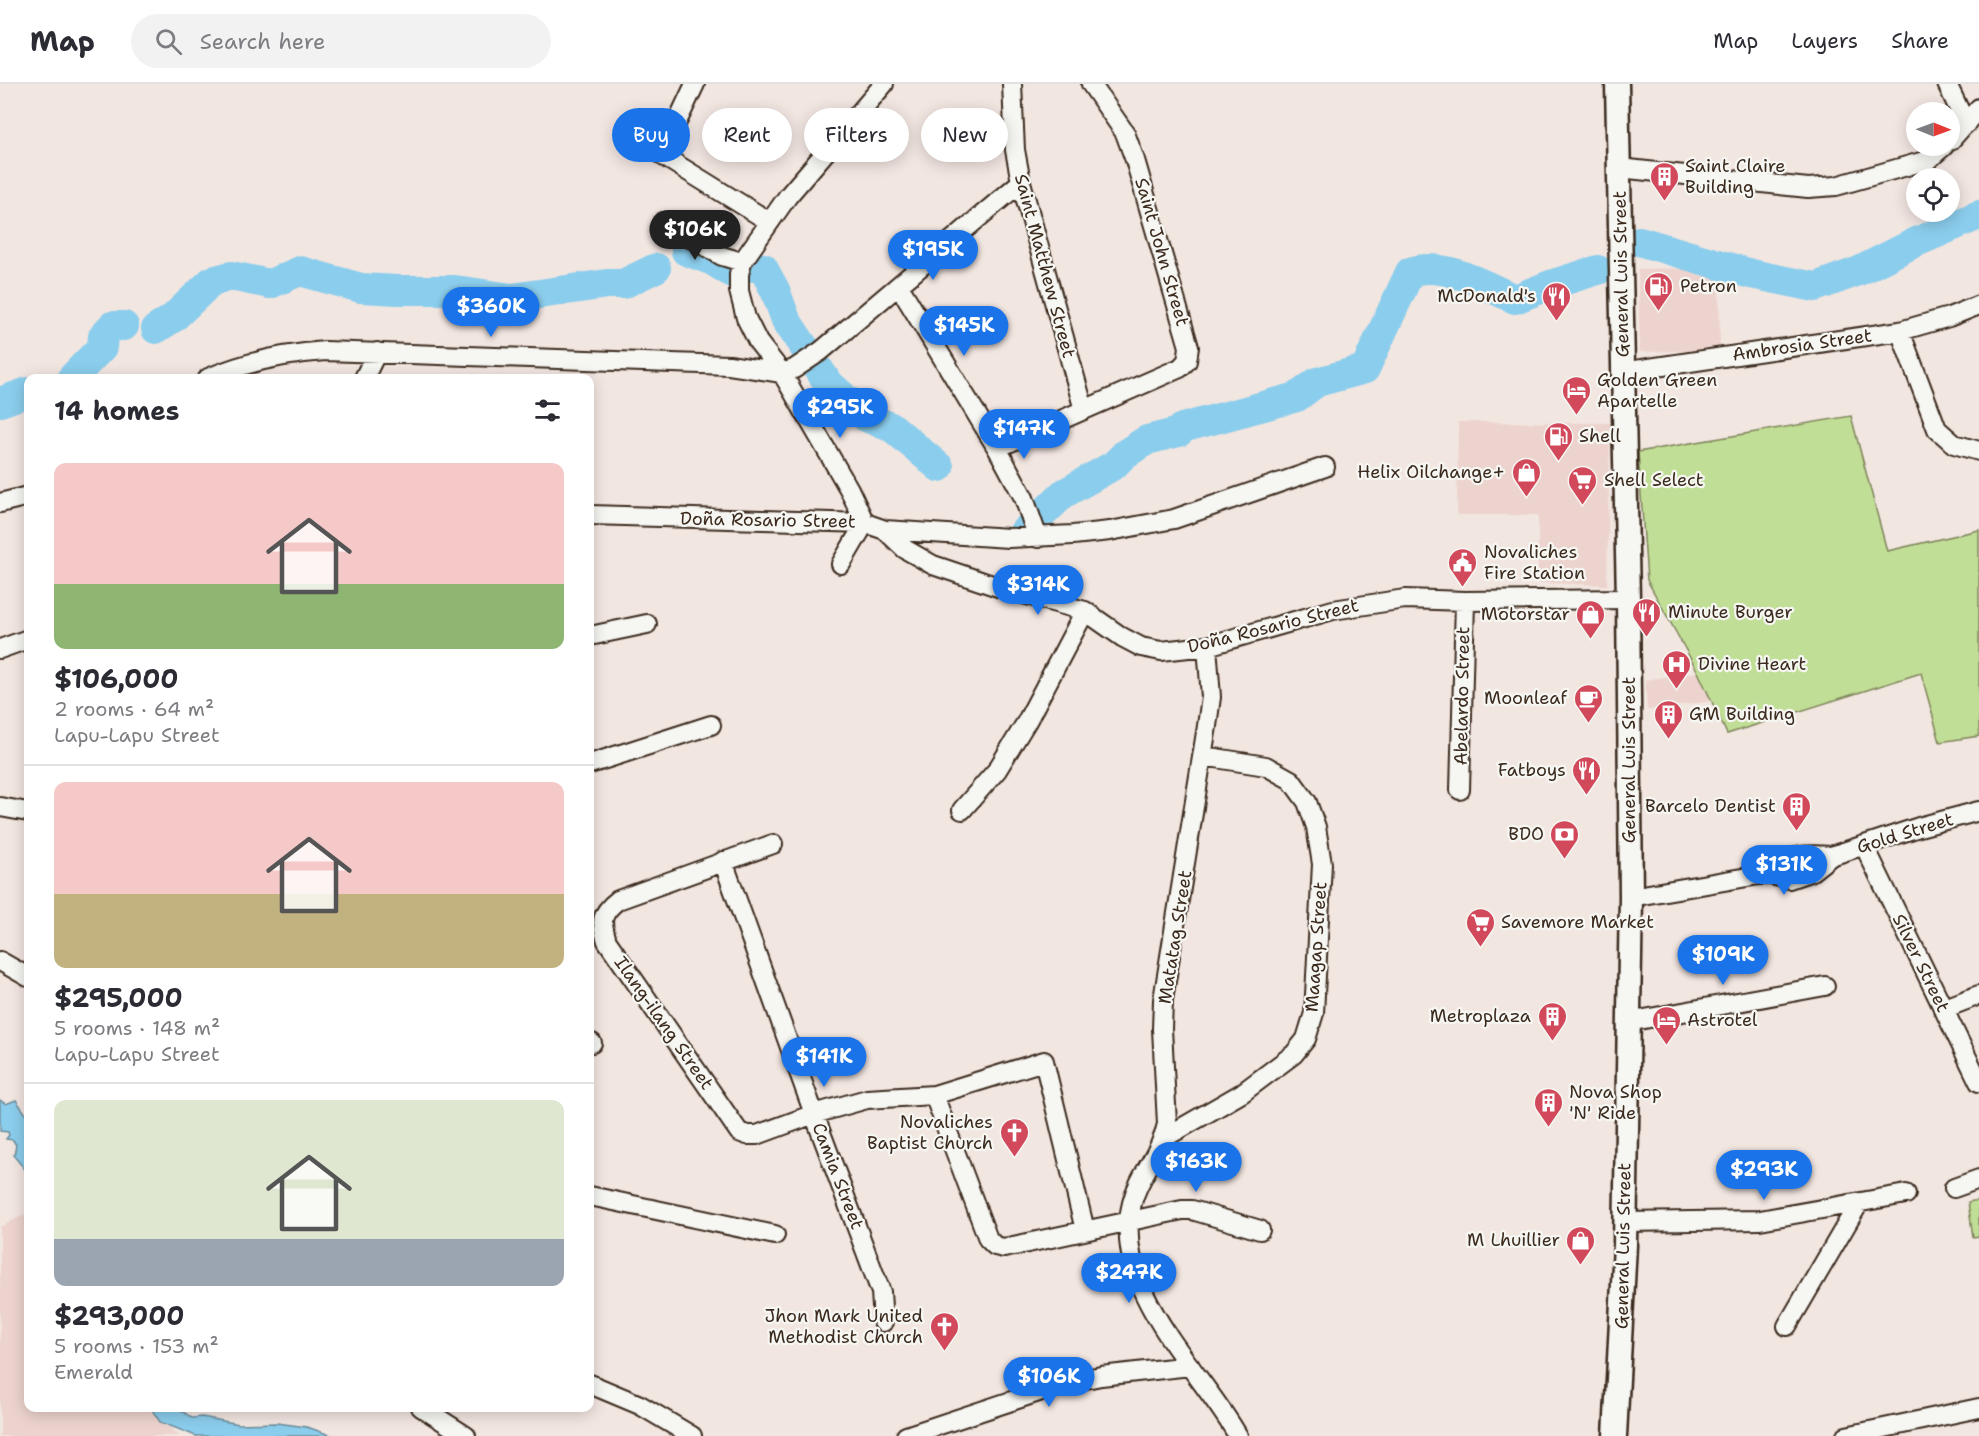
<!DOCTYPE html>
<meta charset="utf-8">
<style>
:root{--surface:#fff;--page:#f2f2f3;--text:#2b2b33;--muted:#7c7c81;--line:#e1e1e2;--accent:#1a73e8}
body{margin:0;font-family:"Shantell Sans",sans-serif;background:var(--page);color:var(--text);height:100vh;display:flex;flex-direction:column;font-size:22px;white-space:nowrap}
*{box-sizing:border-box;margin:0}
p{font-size:20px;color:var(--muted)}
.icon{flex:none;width:33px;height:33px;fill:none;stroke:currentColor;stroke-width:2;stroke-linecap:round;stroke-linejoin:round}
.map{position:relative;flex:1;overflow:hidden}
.details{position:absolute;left:24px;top:290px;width:570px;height:1038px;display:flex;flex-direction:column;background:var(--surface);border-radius:12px;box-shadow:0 3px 15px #0003}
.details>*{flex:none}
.banner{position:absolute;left:612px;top:24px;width:570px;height:54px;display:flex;gap:12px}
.needle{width:39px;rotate:91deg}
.fabs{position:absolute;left:1906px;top:18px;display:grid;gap:12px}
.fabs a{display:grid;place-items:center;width:54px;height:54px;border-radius:50%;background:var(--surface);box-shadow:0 3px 15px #0003;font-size:30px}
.price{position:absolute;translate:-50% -51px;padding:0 14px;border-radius:21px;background:var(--accent);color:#fff;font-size:20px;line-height:39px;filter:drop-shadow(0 2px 3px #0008)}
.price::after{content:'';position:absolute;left:50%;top:36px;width:18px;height:14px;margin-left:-9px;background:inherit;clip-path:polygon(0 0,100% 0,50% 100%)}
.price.active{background:#222;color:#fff}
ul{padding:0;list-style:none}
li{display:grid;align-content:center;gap:12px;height:318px;padding:0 30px}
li+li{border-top:2px solid var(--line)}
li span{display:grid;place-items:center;height:186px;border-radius:12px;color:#555}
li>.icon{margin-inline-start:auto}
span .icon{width:108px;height:108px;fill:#fffc;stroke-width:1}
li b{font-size:26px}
h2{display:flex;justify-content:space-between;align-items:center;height:72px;padding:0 30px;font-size:26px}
.chip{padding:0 21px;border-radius:27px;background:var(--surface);box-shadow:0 3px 15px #0003;font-size:21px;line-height:54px}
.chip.active{background:var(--accent);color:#fff}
header{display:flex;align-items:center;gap:36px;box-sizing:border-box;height:84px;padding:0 30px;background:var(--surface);border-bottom:2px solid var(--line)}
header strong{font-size:28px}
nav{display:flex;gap:33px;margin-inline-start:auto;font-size:21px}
.search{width:420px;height:54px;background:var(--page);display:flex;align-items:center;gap:15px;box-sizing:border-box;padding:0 21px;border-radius:33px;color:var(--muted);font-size:22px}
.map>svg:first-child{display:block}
.built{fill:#edd3cd}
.green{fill:#c1de96;stroke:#7e845a;stroke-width:1.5}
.water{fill:#8bcdec;stroke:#6b8c9a;stroke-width:1.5}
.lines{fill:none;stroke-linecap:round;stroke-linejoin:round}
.river{stroke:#8bcdec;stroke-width:30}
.minor-casing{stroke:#3b2a1e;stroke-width:22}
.major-casing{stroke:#3b2a1e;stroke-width:27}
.minor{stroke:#f6f6f2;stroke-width:18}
.major{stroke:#f6f6f2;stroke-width:22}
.labels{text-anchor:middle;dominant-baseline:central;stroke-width:4.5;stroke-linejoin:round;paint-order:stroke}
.poi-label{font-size:18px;fill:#3b2a1e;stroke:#f6f6f2;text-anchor:start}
.street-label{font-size:18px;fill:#3b2a1e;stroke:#f6f6f2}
</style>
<header>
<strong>Map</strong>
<div class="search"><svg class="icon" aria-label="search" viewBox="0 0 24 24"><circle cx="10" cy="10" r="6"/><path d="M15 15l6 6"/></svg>Search here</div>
<nav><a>Map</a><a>Layers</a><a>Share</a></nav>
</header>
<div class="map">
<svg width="1979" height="1352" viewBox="0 0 1979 1352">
<rect width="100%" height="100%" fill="#f2e6e1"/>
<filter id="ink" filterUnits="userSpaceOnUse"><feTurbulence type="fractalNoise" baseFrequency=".0167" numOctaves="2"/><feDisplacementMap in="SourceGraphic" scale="12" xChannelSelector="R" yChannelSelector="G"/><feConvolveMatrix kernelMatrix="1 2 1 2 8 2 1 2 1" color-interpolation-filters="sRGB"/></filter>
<g filter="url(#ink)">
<path class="built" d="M1719,184L1720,266L1640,268L1638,185Z
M1458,338L1610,339L1607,501L1538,499V431H1457Z
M1698,588L1712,617L1647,626L1645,596Z
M28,1129V1323H146L179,1352H0V1143Z"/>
<path class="green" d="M1851,332L1887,467L1979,446V652L1940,658L1921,589L1727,650L1698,588L1647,496L1638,368Z
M1979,1116V1152L1973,1153L1968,1118Z"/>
<path class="water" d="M0,1016L6,1020L16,1016L28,1033V1089L14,1072L16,1061L13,1056L6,1055L9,1051L8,1048L0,1047Z
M150,1323H177L192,1334L202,1333L239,1340L277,1339L307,1343L333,1352H196L160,1338Z"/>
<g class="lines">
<path class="river" d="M1639,157L1751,190L1815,203L1859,187L1914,159L1979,131
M686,167L713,177L732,189
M747,182L763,184L775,206L786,236L828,299L866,333L893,344L939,383
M156,245L173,234L212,197L231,192L270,200L300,187L361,204L398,206H455L512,214L607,200H623L656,184
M72,294L102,263L103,252L112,242H124
M0,318L28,308
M1024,448L1063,410L1114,381L1125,370L1147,356L1179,348L1182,344L1297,313L1317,298L1365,285L1410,188C1443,176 1485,202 1515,215L1553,200L1598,186"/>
<defs>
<path id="minor" d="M1012,0L1015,66L1021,98L1084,326
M1947,0L1966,40
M669,55L695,0
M1950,57L1979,24
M663,72L770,138
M1619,84L1808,104L1836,102L1928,76L1944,62
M663,138L722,172L742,178
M899,202L997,364L1024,414L1038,454
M1900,247L1937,345L1954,360L1979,367
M1622,288L1900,247L1949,233L1979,221
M208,294C245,278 285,270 325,267L729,281L782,289L794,285L821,267L1021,98
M364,294L377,268
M997,364L1180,284L1187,277L1189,263L1135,76L1125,49L1091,0
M0,419L28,412
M590,431L865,439L885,446L905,465L933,481L1001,504L1085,527L1122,553L1141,563L1161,567L1207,562L1333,526L1405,515L1465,517L1628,515
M865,439L849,405L782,289L758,258L746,234L739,207V190L742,178L788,112L884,0
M885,446L1009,454L1073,451L1110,447L1174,435L1325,383
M841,480L865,439
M590,552L647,540
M1207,562L1211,613L1207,642L1163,916L1162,945L1167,1040C1161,1070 1139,1090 1132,1119C1110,1206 1199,1283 1238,1352
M0,565L28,555
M590,680L711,641
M1460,706L1465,517
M0,723L28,728
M962,726L997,686L1027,637L1085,527
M773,760L618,816C600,830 601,837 607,857L739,1048L747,1051H757L814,1030L867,1015L934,1011L1044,977L1085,1146
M1864,761L1979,998
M723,777L814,1030L881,1208L883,1238
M1765,790C1791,772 1799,769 1831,772
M1631,813L1765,790L1789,795L1812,787L1831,772L1919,743L1979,727
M0,877L28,893
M1943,925L1979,911
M1628,938L1825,902
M590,959H592
M934,1011L988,1155L995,1162L1004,1164L1182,1126H1192L1260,1146
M1164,1054L1242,1009L1294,970L1306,955L1314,929L1322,780L1316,743L1307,718L1291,696L1266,682L1203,672
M1954,1104L1979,1095
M590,1112L775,1151
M1625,1138L1760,1136L1906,1110
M1787,1242L1859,1119
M590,1300L640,1321L692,1352
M421,1323L466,1352
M906,1352L1066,1299L1101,1292L1190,1282
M1846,1352L1979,1324"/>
<path id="major" d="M1615,1352L1625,1161L1631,813L1628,515L1617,0"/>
</defs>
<use href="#minor" class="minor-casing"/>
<use href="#major" class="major-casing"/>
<use href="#minor" class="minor"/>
<use href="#major" class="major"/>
</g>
</g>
<defs>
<symbol id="building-pin" viewBox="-11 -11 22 30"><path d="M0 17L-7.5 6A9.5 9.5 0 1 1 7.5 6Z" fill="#d1495b" stroke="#f6f6f2"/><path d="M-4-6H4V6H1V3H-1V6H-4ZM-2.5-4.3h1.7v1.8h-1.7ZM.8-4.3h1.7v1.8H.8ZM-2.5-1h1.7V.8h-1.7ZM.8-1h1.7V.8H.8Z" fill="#fff"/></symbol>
<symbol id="fuel-pin" viewBox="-11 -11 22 30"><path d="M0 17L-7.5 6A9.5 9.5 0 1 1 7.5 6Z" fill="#d1495b" stroke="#f6f6f2"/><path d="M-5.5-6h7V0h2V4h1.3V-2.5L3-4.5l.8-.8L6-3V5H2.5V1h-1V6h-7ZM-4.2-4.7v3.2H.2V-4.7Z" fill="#fff"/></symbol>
<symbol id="restaurant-pin" viewBox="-11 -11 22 30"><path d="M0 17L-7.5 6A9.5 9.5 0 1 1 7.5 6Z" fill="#d1495b" stroke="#f6f6f2"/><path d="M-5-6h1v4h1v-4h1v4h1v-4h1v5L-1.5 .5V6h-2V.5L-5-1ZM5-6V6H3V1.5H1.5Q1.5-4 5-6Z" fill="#fff"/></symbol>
<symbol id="hotel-pin" viewBox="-11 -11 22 30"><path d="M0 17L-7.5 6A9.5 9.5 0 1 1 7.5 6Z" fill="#d1495b" stroke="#f6f6f2"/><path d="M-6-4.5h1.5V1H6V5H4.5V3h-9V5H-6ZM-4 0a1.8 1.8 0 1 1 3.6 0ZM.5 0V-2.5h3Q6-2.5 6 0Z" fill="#fff"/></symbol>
<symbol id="shop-pin" viewBox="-11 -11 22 30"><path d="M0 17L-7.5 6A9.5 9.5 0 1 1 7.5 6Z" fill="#d1495b" stroke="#f6f6f2"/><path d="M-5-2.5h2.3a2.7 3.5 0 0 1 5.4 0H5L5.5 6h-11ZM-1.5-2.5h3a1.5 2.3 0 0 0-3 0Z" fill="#fff"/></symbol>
<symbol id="supermarket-pin" viewBox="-11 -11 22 30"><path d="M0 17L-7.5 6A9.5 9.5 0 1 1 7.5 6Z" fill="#d1495b" stroke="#f6f6f2"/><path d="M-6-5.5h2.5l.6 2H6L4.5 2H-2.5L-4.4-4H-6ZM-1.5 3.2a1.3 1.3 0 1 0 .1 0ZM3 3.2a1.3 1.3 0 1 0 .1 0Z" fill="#fff"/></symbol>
<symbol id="civic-pin" viewBox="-11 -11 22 30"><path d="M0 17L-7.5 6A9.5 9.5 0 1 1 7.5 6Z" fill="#d1495b" stroke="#f6f6f2"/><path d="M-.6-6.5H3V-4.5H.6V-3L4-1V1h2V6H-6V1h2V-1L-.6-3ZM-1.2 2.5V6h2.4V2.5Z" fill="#fff"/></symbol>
<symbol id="hospital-pin" viewBox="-11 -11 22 30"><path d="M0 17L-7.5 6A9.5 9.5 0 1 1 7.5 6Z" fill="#d1495b" stroke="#f6f6f2"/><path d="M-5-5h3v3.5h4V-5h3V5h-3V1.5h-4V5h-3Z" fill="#fff"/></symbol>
<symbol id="cafe-pin" viewBox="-11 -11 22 30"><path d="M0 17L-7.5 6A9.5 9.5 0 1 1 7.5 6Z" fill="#d1495b" stroke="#f6f6f2"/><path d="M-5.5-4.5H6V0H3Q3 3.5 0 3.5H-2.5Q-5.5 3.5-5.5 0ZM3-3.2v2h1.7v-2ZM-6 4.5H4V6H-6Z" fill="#fff"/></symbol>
<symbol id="bank-pin" viewBox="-11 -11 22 30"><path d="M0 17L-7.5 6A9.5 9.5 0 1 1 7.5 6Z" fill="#d1495b" stroke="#f6f6f2"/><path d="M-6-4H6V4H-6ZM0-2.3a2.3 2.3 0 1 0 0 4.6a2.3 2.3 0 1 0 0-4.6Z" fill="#fff"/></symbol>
<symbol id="church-pin" viewBox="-11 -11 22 30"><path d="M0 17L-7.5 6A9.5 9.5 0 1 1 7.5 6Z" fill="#d1495b" stroke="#f6f6f2"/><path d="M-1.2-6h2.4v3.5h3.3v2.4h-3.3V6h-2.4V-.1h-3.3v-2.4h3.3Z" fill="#fff"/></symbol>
</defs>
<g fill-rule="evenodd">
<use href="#building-pin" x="1648" y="76" width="33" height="45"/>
<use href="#fuel-pin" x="1642" y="186" width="33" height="45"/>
<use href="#restaurant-pin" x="1540" y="196" width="33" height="45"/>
<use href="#hotel-pin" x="1560" y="290" width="33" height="45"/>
<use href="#fuel-pin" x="1542" y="336" width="33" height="45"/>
<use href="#shop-pin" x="1510" y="372" width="33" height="45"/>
<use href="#supermarket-pin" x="1566" y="380" width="33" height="45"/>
<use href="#civic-pin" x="1446" y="462" width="33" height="45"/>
<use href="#restaurant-pin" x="1630" y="512" width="33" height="45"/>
<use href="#shop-pin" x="1574" y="514" width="33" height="45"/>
<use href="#hospital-pin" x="1660" y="564" width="33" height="45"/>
<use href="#cafe-pin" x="1572" y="598" width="33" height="45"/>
<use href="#building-pin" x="1652" y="614" width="33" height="45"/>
<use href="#restaurant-pin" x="1570" y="670" width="33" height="45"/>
<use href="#building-pin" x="1780" y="706" width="33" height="45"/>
<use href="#bank-pin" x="1548" y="734" width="33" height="45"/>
<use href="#supermarket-pin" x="1464" y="822" width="33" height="45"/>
<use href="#building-pin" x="1536" y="916" width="33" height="45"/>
<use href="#hotel-pin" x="1650" y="920" width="33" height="45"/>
<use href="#building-pin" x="1532" y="1002" width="33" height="45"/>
<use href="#church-pin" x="998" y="1032" width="33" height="45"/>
<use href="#shop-pin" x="1564" y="1140" width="33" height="45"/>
<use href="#church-pin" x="928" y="1226" width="33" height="45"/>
</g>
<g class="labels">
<g class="poi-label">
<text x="1685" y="82">Saint Claire<tspan x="1685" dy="21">Building</tspan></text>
<text x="1680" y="202">Petron</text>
<text x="1536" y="212" text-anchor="end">McDonald's</text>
<text x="1597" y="296">Golden Green<tspan x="1597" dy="21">Apartelle</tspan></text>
<text x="1579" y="352">Shell</text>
<text x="1505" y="388" text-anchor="end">Helix Oilchange+</text>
<text x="1604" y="396">Shell Select</text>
<text x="1484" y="468">Novaliches<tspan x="1484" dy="21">Fire Station</tspan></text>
<text x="1668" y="528">Minute Burger</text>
<text x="1570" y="530" text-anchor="end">Motorstar</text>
<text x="1698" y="580">Divine Heart</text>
<text x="1567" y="614" text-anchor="end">Moonleaf</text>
<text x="1689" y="630">GM Building</text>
<text x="1566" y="686" text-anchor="end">Fatboys</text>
<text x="1776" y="722" text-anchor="end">Barcelo Dentist</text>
<text x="1544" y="750" text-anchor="end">BDO</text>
<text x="1501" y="838">Savemore Market</text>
<text x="1531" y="932" text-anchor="end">Metroplaza</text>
<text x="1687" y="936">Astrotel</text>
<text x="1569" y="1008">Nova Shop<tspan x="1569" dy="21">'N' Ride</tspan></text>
<text x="993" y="1038" text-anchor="end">Novaliches<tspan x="993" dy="21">Baptist Church</tspan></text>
<text x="1560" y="1156" text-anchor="end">M Lhuillier</text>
<text x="923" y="1232" text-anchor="end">Jhon Mark United<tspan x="923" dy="21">Methodist Church</tspan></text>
</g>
<g class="street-label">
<text transform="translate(1162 168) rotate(74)">Saint John Street</text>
<text transform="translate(1045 182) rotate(75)">Saint Matthew Street</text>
<text transform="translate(1621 190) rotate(-91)">General Luis Street</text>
<text transform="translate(1802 261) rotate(-8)">Ambrosia Street</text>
<text transform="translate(768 436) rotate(1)">Doña Rosario Street</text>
<text transform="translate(1273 542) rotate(-14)">Doña Rosario Street</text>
<text transform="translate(1462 612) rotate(-89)">Abelardo Street</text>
<text transform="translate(1629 676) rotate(-90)">General Luis Street</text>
<text transform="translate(1905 749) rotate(-17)">Gold Street</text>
<text transform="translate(1175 853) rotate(-81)">Matatag Street</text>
<text transform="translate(1316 863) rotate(-86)">Maagap Street</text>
<text transform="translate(1921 879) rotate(64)">Silver Street</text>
<text transform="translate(664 939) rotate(55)">Ilang-ilang Street</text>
<text transform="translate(838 1092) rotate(69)">Camia Street</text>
<text transform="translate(1623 1162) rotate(-89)">General Luis Street</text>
</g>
</g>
</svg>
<div class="fabs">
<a><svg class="needle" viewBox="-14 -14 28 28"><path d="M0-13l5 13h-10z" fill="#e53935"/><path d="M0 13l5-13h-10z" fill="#7c7c81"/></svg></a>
<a><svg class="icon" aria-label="locate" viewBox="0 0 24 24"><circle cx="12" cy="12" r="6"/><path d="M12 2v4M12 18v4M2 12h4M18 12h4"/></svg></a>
</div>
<b class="price active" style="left:695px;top:177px">$106K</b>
<b class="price" style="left:933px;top:197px">$195K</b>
<b class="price" style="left:491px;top:254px">$360K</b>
<b class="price" style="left:964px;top:273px">$145K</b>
<b class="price" style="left:840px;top:355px">$295K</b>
<b class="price" style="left:1024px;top:376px">$147K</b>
<b class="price" style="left:1038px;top:532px">$314K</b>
<b class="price" style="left:1784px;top:812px">$131K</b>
<b class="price" style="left:1723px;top:902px">$109K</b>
<b class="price" style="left:824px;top:1004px">$141K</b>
<b class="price" style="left:1196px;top:1109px">$163K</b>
<b class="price" style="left:1764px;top:1117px">$293K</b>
<b class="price" style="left:1129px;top:1220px">$247K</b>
<b class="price" style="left:1049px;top:1324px">$106K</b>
<div class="banner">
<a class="chip active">Buy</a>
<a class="chip">Rent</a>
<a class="chip">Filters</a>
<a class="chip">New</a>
</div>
<section class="details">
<h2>14 homes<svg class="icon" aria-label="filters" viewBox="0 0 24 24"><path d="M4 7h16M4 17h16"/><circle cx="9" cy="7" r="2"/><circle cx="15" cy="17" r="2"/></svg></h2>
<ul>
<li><span style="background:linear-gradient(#f6c9c9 65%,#8fb573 0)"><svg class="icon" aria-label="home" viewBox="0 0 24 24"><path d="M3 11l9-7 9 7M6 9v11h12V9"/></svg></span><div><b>$106,000</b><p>2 rooms · 64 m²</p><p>Lapu-Lapu Street</p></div></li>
<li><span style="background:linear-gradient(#f6c9c9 60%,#c2b280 0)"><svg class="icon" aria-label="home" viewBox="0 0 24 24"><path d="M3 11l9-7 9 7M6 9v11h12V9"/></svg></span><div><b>$295,000</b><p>5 rooms · 148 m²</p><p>Lapu-Lapu Street</p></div></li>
<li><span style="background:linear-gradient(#dfe7d0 75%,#9aa5b1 0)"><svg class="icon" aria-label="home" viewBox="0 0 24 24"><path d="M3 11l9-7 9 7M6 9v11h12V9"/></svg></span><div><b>$293,000</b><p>5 rooms · 153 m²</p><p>Emerald</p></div></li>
</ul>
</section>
</div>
